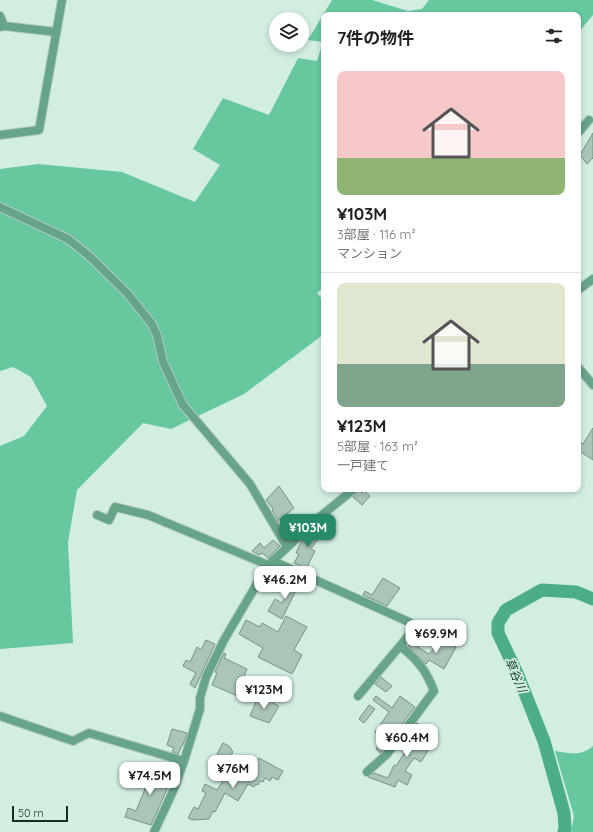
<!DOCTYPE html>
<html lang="ja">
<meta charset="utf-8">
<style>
:root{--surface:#fff;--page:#f6f6f6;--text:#222;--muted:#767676;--line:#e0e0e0;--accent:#268b66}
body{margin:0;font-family:Quicksand,"Noto Sans JP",sans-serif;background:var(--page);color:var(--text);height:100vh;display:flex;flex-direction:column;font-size:15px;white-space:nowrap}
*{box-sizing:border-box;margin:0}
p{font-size:13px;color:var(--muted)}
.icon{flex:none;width:22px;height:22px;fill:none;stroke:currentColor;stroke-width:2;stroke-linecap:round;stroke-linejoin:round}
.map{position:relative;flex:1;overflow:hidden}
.side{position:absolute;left:321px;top:12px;width:260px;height:480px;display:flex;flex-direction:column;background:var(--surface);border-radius:8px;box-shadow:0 2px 6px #0003}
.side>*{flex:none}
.fabs{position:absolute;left:269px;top:12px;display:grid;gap:8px}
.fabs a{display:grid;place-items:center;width:40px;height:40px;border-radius:50%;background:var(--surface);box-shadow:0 2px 6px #0003;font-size:20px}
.scale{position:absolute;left:12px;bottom:10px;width:56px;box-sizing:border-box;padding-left:4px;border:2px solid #1f2a25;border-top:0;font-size:11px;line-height:14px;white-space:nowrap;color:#1f2a25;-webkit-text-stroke:3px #d1eee0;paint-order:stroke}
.price{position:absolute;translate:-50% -34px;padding:0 9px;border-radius:8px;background:#fff;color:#222;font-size:13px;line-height:26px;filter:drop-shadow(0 1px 2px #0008)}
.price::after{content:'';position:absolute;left:50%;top:24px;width:12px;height:9px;margin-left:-6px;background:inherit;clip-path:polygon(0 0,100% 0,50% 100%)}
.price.on{background:var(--accent);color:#fff}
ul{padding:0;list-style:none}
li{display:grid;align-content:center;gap:8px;height:212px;padding:0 16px}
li+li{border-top:1px solid var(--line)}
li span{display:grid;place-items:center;height:124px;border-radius:8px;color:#555}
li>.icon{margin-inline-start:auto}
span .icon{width:72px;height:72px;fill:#fffc;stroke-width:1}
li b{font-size:17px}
h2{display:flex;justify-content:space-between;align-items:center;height:48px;padding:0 16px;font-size:17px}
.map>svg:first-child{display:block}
.forest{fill:#67c89f}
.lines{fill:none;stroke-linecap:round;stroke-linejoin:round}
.river{stroke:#4cae86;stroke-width:13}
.building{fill:#aac6b8;stroke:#789385}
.minor-casing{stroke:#b1cbbe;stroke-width:10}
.minor{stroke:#67a589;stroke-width:8}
.labels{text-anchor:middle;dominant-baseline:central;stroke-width:3.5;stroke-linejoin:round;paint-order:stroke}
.water-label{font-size:12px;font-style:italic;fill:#174231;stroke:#d1eee0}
</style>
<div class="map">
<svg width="593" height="832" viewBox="0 0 593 832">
<rect width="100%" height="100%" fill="#d1eee0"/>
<path class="forest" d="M332,0H372L408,11L422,9L429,0H593V15L578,33V15H324V287L317,293L324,301V334L244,394L171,429L143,423L77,490L68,542L73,643L0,649V446L24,436L47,406L31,377L13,367L0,371V169L39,164L122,172L195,202L220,165L193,149L223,98L269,115L298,58L317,61L323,42L308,40Z
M593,746V832H571L574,816L555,751C569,753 581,757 593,746Z"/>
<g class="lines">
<path class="river" d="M564,832L565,828L564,813L544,741L517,673L498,633V623L506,610L542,590L576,592L593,599"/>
</g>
<path class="building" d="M593,133V158L587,164L580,155Z
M593,428V460L578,450L581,443L583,444Z
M279,486L294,508L278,521L272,510L273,509L266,500Z
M359,490L362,493L364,491L370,496L362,505L353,497Z
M319,525L325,529L311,549L315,551L306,569L294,563L299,554L296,553L301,542Z
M273,540L280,546L268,558L262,553L259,555L252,551L260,543L264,548Z
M290,577L300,582L282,619L268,611L275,599L282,603L285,598L291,587L285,585Z
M383,578L400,588L387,606L363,595L365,591L372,595Z
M286,616L307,627L294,650L302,655L292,674L258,657L263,648L239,634L246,620L260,627L262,623L278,632Z
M206,640L215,644L195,688L190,684L196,673L183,666L186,660L190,662L197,647L201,650Z
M440,640L448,645L449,643L456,647L444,669L429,660L426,664L408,645L410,642L429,654Z
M224,653L226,654L224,658L247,669L244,676L249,678L240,697L212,685L217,673L215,672Z
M381,677L392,686L386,692L375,684Z
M259,695L279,706L269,723L250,716Z
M376,696L392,708L400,696L415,707L380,753L376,749L384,738L375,732L389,712L373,700Z
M369,705L375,709L364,723L359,719Z
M417,723L428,730L423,736L425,739L423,741L430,747L421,762L414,758L405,771L412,775L407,785L398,780L395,787L368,777L374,773L388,778L394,765L396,766L405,752L400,749L415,729L413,728Z
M172,729L187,733L183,745H182L178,754L172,752L174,748L167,745Z
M223,743L229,746L233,752L230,757L228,756L227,759L217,754Z
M259,758L283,771L278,780L272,777L270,781L265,778L263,782L260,781L258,785L256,784L254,787L248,784L238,801L225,793L215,812L213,811L209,819L193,820L188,818L194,807L198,809L206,793L202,791L205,784L217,790L227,775L237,781L241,773L248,777Z
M140,768L155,773L156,772L172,778L151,825L125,817L128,808L136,811L145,789L146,782L137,778Z"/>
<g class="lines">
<defs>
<path id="minor" d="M0,16L4,26
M0,27L4,26L56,32
M578,133L589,120
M0,135L39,130L62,0
M0,207L68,239L88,255L127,293L151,323L157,335L163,362L183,405L250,484L287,547
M578,290L593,279
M578,367L593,385
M97,515L109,520L115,507L148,515L268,565
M273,561L409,622L413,626L408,636L400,646C417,659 426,670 434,691L387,754L367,772
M358,696L400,646
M0,716L73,741L89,733L184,761
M154,832L174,789L184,761L200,709V698L206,677L224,640L268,565L322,515L354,489"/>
</defs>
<use href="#minor" class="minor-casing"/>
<use href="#minor" class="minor"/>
</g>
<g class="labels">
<g class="water-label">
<text transform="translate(516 675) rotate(67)">草谷川</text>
</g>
</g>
</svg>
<div class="fabs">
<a><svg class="icon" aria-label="layers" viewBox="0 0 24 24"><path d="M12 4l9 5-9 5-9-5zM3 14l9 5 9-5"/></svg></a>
</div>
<div class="scale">50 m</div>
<b class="price on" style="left:308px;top:548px">¥103M</b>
<b class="price" style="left:285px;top:600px">¥46.2M</b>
<b class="price" style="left:436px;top:654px">¥69.9M</b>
<b class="price" style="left:264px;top:710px">¥123M</b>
<b class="price" style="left:407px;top:758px">¥60.4M</b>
<b class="price" style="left:233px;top:789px">¥76M</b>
<b class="price" style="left:150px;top:796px">¥74.5M</b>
<section class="side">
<h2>7件の物件<svg class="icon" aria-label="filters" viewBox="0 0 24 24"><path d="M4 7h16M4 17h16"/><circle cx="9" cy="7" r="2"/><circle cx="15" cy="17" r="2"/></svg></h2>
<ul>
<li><span style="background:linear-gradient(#f6c9c9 70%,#8fb573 0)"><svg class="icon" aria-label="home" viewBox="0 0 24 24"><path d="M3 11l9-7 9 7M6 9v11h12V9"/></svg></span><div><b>¥103M</b><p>3部屋 · 116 m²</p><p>マンション</p></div></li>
<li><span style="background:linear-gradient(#dfe7d0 65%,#7fa58c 0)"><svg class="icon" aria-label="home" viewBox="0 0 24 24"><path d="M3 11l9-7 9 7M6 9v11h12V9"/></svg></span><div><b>¥123M</b><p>5部屋 · 163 m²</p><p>一戸建て</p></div></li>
</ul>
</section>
</div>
